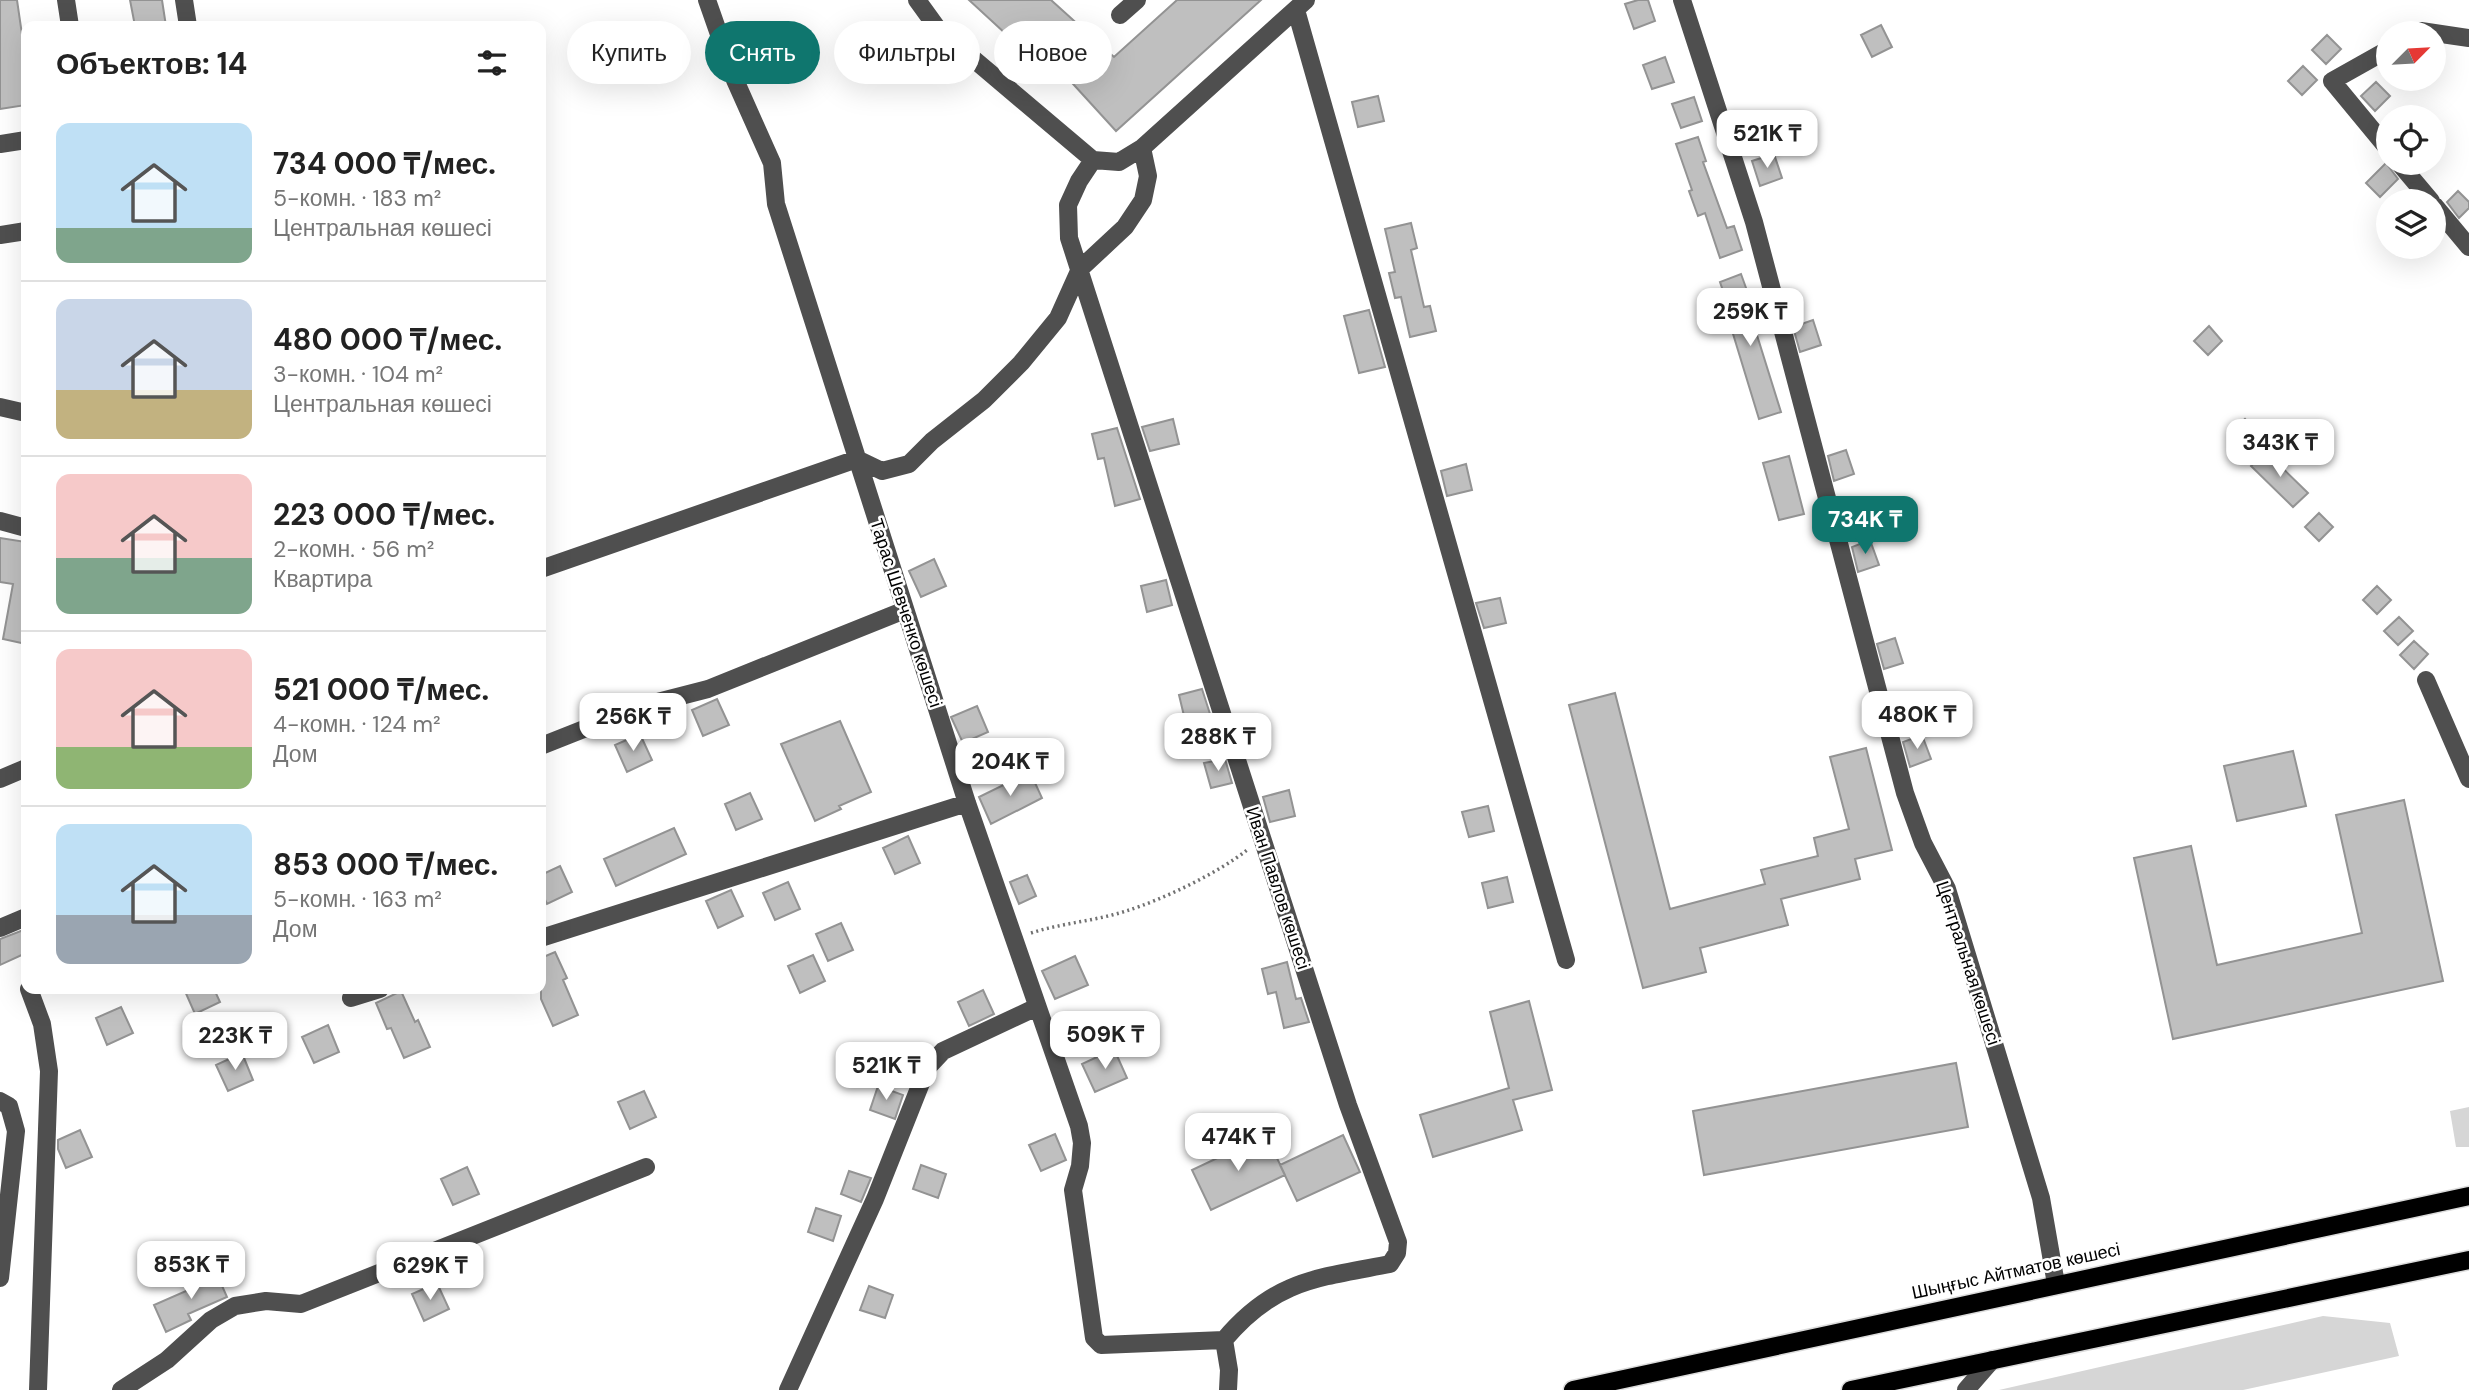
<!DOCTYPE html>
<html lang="ru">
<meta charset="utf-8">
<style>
:root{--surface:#fff;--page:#f6f6f6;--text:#222;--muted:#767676;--line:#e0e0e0;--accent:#0f766e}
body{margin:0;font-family:"DM Sans",sans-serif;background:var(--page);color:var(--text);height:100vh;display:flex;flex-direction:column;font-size:26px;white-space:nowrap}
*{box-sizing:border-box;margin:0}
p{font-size:23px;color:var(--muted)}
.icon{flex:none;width:38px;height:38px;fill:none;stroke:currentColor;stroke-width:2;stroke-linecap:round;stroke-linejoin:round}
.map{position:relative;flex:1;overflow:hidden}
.panel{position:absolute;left:21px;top:21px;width:525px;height:973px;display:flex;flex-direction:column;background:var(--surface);border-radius:14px;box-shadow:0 7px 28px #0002}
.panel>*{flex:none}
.banner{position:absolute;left:567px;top:21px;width:665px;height:63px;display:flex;gap:14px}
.needle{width:46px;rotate:66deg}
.tools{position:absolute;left:2376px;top:21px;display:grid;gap:14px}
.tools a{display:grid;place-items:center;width:70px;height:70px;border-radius:50%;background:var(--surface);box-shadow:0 7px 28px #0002;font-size:35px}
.price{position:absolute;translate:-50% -60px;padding:0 16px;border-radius:14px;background:#fff;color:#222;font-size:23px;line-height:46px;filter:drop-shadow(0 2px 4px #0008)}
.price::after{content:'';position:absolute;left:50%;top:42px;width:21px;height:16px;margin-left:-10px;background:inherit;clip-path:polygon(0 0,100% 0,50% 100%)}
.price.on{background:var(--accent);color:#fff}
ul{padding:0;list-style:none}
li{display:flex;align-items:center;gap:21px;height:175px;padding:0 35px}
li+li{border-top:2px solid var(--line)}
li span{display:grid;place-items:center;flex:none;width:196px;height:140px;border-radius:14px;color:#555}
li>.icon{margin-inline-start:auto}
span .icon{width:84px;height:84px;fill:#fffc;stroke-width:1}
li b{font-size:30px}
h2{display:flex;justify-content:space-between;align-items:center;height:84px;padding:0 35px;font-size:30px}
.tag{padding:0 24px;border-radius:32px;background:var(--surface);box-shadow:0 7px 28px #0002;font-size:24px;line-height:63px}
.tag.on{background:var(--accent);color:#fff}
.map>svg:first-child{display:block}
.green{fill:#d6d6d6}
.building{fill:#bfbfbf;stroke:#939393;stroke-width:2}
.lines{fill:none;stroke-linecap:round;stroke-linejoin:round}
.major-casing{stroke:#dbdbdb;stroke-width:21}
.path{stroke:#717171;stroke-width:3.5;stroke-dasharray:2 3.5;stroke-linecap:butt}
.minor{stroke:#4f4f4f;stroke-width:18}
.major{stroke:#000;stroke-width:18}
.labels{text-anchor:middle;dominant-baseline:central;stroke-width:5;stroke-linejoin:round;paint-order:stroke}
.street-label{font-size:18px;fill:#000;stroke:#fff}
</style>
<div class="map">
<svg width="2469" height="1390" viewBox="0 0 2469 1390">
<rect width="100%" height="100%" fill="#fff"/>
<path class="green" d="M2469,1107V1147H2456L2450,1111Z
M2323,1316L2390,1323L2399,1356L2243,1390H1999Z"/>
<path class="building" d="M0,0H17L26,62V105L0,109Z
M130,0H162L166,26H135Z
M969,0H1051L1114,57L1177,0H1261L1116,131L1064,74L1057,81Z
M1638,0H1648L1655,21L1634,29L1625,4Z
M1881,25L1892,47L1872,57L1861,35Z
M2327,35L2341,49L2326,64L2312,50Z
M1665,57L1674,82L1652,89L1643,65Z
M2303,66L2317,80L2302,95L2288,81Z
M2376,82L2390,96L2375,111L2361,96Z
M1378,96L1384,121L1358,127L1352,102Z
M1694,97L1702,121L1681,128L1672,104Z
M1698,137L1706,161L1703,162L1727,228L1734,226L1742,250L1720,258L1705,213L1698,216L1689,191L1692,190L1676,144Z
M1774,154L1782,178L1760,186L1752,161Z
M2386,163L2398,179L2380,197L2366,183Z
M2458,191L2469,202V208L2459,218L2447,202Z
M1411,223L1417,248L1411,250L1424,307L1430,306L1436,331L1410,337L1401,297L1395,298L1389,273L1395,272L1385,229Z
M1741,274L1750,299L1746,300L1781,412L1759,419L1730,324L1734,323L1720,282Z
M1369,310L1385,367L1359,373L1344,316Z
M1813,320L1821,345L1800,352L1793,327Z
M2209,326L2222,341L2208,355L2194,341Z
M1173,419L1179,444L1150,451L1142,427Z
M2245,419L2259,433L2245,447L2230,433Z
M1117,428L1140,499L1115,506L1104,458L1098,459L1092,434Z
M1846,450L1854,474L1834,481L1828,456Z
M2266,452L2308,493L2293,507L2251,466Z
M1789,456L1804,514L1779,520L1763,463Z
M1466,464L1472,490L1447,496L1441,471Z
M2319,513L2333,527L2319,541L2305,527Z
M0,538L26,542V644L3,639L13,584L0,582Z
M1870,540L1879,565L1858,572L1852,547Z
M934,559L946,586L921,597L909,571Z
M1166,580L1172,605L1147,612L1141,586Z
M2377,586L2391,600L2377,614L2363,600Z
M1500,598L1506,623L1484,628L1476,603Z
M2399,617L2413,631L2398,645L2384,631Z
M1895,638L1903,663L1884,669L1877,644Z
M2414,641L2428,654L2414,669L2400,655Z
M1202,689L1210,714L1185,720L1179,695Z
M1615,693L1670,909L1765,884L1761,870L1818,856L1814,838L1849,829L1830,757L1866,748L1892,850L1855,859L1860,879L1781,899L1788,925L1700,948L1706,972L1643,988L1569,705Z
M717,699L729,725L703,736L692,710Z
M977,706L988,732L963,743L951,717Z
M840,721L871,792L839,806L841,809L815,821L781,744Z
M640,734L652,760L627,772L615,745Z
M1922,735L1931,759L1910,767L1903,742Z
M2293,751L2306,806L2237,821L2224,766Z
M1225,759L1232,783L1211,788L1204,763Z
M1030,772L1042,798L991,824L979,797Z
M1289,790L1295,816L1270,822L1263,797Z
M750,793L762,819L736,830L725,804Z
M2404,800L2443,981L2173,1039L2134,858L2191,846L2217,965L2362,933L2336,815Z
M1488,806L1494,831L1469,837L1462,812Z
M674,828L686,854L616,886L604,859Z
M908,836L920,863L895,874L883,848Z
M560,866L572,892L547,904L541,891V875Z
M1027,875L1036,896L1019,904L1010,882Z
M1507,877L1513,902L1488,908L1482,883Z
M788,882L800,909L775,920L763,893Z
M731,890L743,916L718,928L706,901Z
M841,923L853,950L828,961L816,934Z
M26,929V953L0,965V939Z
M555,952L567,978L563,980L578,1015L553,1026L541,999V958Z
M813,955L825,981L800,993L788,966Z
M1075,956L1088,985L1055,999L1042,971Z
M1287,962L1296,999L1301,998L1309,1022L1284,1028L1276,992L1268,994L1262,969Z
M184,989H214L220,1002L195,1014Z
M983,990L994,1014L969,1026L958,1002Z
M401,991L415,1022L418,1020L430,1047L404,1058L391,1028L387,1029L376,1003Z
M1529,1001L1552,1090L1513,1100L1522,1130L1433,1157L1420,1115L1509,1088L1490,1012Z
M121,1007L133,1033L107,1045L96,1018Z
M328,1025L339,1052L314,1063L302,1037Z
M1114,1049L1127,1078L1095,1092L1082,1064Z
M242,1053L253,1080L228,1091L216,1065Z
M1956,1063L1968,1127L1704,1175L1693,1111Z
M878,1086L903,1095L895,1119L870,1110Z
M644,1091L656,1117L630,1129L618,1102Z
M80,1130L92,1157L66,1168L58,1149V1140Z
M1055,1134L1066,1160L1041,1171L1029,1145Z
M1266,1135L1285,1175L1211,1210L1192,1170Z
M1343,1135L1360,1172L1297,1201L1280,1165Z
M921,1165L946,1174L938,1198L913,1189Z
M467,1167L479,1194L453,1205L441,1179Z
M849,1171L871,1178L861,1202L841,1194Z
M816,1208L841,1216L833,1241L808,1232Z
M215,1270L227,1297L188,1314L191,1320L166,1332L154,1305L193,1288L190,1282Z
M437,1283L449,1309L424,1321L412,1294Z
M869,1286L893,1295L885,1318L860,1310Z"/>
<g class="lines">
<defs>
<path id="major" d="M1573,1390L2469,1196
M1851,1390L2469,1260"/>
</defs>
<use href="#major" class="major-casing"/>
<path class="path" d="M1031,933C1062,923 1095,921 1126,911C1162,900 1218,873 1247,850"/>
<path class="minor" d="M66,0L70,26
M184,0L188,26
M707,0L735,80L772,163L776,204L967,803L1079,1126L1082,1143L1080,1166L1073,1190L1094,1338L1101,1345L1224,1340L1229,1370L1228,1390
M917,0L938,29L1093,160L1119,162L1142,148L1306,0
M1682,0L1754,222L1905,793L1923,843L1947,889L2041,1198L2056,1284
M1296,10L1566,960
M1120,15L1137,0
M2417,33L2421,31L2469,38
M2389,49L2332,81L2389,150
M0,144L26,140
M1093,160L1079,181L1068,205L1069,238L1348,1105L1398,1242L1397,1253L1390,1264C1317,1278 1274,1280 1224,1340
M2399,163L2431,201
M2434,205L2469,247
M0,235L26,231
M0,407L26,413
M0,521L26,528
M541,569L857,459L882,471L909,464L932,441L984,400L1021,363L1058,318L1080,269L1125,227L1143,200L1148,176L1142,148
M2426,680L2469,779
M541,746L642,706L708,689L905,610
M0,779L26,768
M0,928L26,917
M541,938L967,803
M29,989L42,1024L49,1071L38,1390
M351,998L380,989
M0,1101L9,1106L16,1131L0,1278
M121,1390L167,1360L211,1320L235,1306L266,1301L301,1304L646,1167
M788,1390L875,1199L927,1068L943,1051L1037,1007
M1966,1390L1992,1360"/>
<use href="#major" class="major"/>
</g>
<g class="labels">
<g class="street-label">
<text transform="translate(906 613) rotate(72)">Тарас Шевченко көшесі</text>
<text transform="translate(1278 888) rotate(72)">Иван Павлов көшесі</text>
<text transform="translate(1968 963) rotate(72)">Центральная көшесі</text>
<text transform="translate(2016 1271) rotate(-12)">Шыңғыс Айтматов көшесі</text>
</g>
</g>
</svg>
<div class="tools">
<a><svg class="needle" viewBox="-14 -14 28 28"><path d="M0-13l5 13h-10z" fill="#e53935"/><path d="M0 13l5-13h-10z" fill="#767676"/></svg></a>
<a><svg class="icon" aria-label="locate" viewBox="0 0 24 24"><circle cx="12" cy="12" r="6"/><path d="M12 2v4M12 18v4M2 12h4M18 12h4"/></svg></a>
<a><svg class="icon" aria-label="layers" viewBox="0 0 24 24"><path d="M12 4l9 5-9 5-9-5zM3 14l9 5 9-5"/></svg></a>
</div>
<b class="price" style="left:1767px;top:170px">521K ₸</b>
<b class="price" style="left:1750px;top:348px">259K ₸</b>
<b class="price" style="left:2280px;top:479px">343K ₸</b>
<b class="price on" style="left:1865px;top:556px">734K ₸</b>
<b class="price" style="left:1917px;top:751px">480K ₸</b>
<b class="price" style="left:633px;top:753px">256K ₸</b>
<b class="price" style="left:1218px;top:773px">288K ₸</b>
<b class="price" style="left:1010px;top:798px">204K ₸</b>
<b class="price" style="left:1105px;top:1071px">509K ₸</b>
<b class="price" style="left:235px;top:1072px">223K ₸</b>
<b class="price" style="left:886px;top:1102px">521K ₸</b>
<b class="price" style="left:1238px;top:1173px">474K ₸</b>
<b class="price" style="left:191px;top:1301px">853K ₸</b>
<b class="price" style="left:430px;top:1302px">629K ₸</b>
<div class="banner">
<a class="tag">Купить</a>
<a class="tag on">Снять</a>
<a class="tag">Фильтры</a>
<a class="tag">Новое</a>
</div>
<section class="panel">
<h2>Объектов: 14<svg class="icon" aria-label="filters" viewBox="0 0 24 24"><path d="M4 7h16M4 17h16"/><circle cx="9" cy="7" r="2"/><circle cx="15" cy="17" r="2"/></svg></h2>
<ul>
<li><span style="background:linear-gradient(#bfe0f5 75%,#7fa58c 0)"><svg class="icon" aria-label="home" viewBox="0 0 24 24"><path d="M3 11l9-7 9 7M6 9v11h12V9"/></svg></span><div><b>734 000 ₸/мес.</b><p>5-комн. · 183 m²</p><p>Центральная көшесі</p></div></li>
<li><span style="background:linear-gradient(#c9d6e8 65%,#c2b280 0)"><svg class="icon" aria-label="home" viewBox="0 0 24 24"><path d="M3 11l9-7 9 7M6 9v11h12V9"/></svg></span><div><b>480 000 ₸/мес.</b><p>3-комн. · 104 m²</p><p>Центральная көшесі</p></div></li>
<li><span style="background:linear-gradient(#f6c9c9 60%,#7fa58c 0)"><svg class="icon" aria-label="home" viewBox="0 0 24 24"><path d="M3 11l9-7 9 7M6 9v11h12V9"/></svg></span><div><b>223 000 ₸/мес.</b><p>2-комн. · 56 m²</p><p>Квартира</p></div></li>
<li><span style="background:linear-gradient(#f6c9c9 70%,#8fb573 0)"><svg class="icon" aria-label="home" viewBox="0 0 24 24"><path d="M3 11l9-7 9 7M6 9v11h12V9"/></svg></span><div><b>521 000 ₸/мес.</b><p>4-комн. · 124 m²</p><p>Дом</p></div></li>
<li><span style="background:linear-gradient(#bfe0f5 65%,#9aa5b1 0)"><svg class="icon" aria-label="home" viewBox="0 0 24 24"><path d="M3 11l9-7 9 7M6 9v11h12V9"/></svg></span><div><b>853 000 ₸/мес.</b><p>5-комн. · 163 m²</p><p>Дом</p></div></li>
</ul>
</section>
</div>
